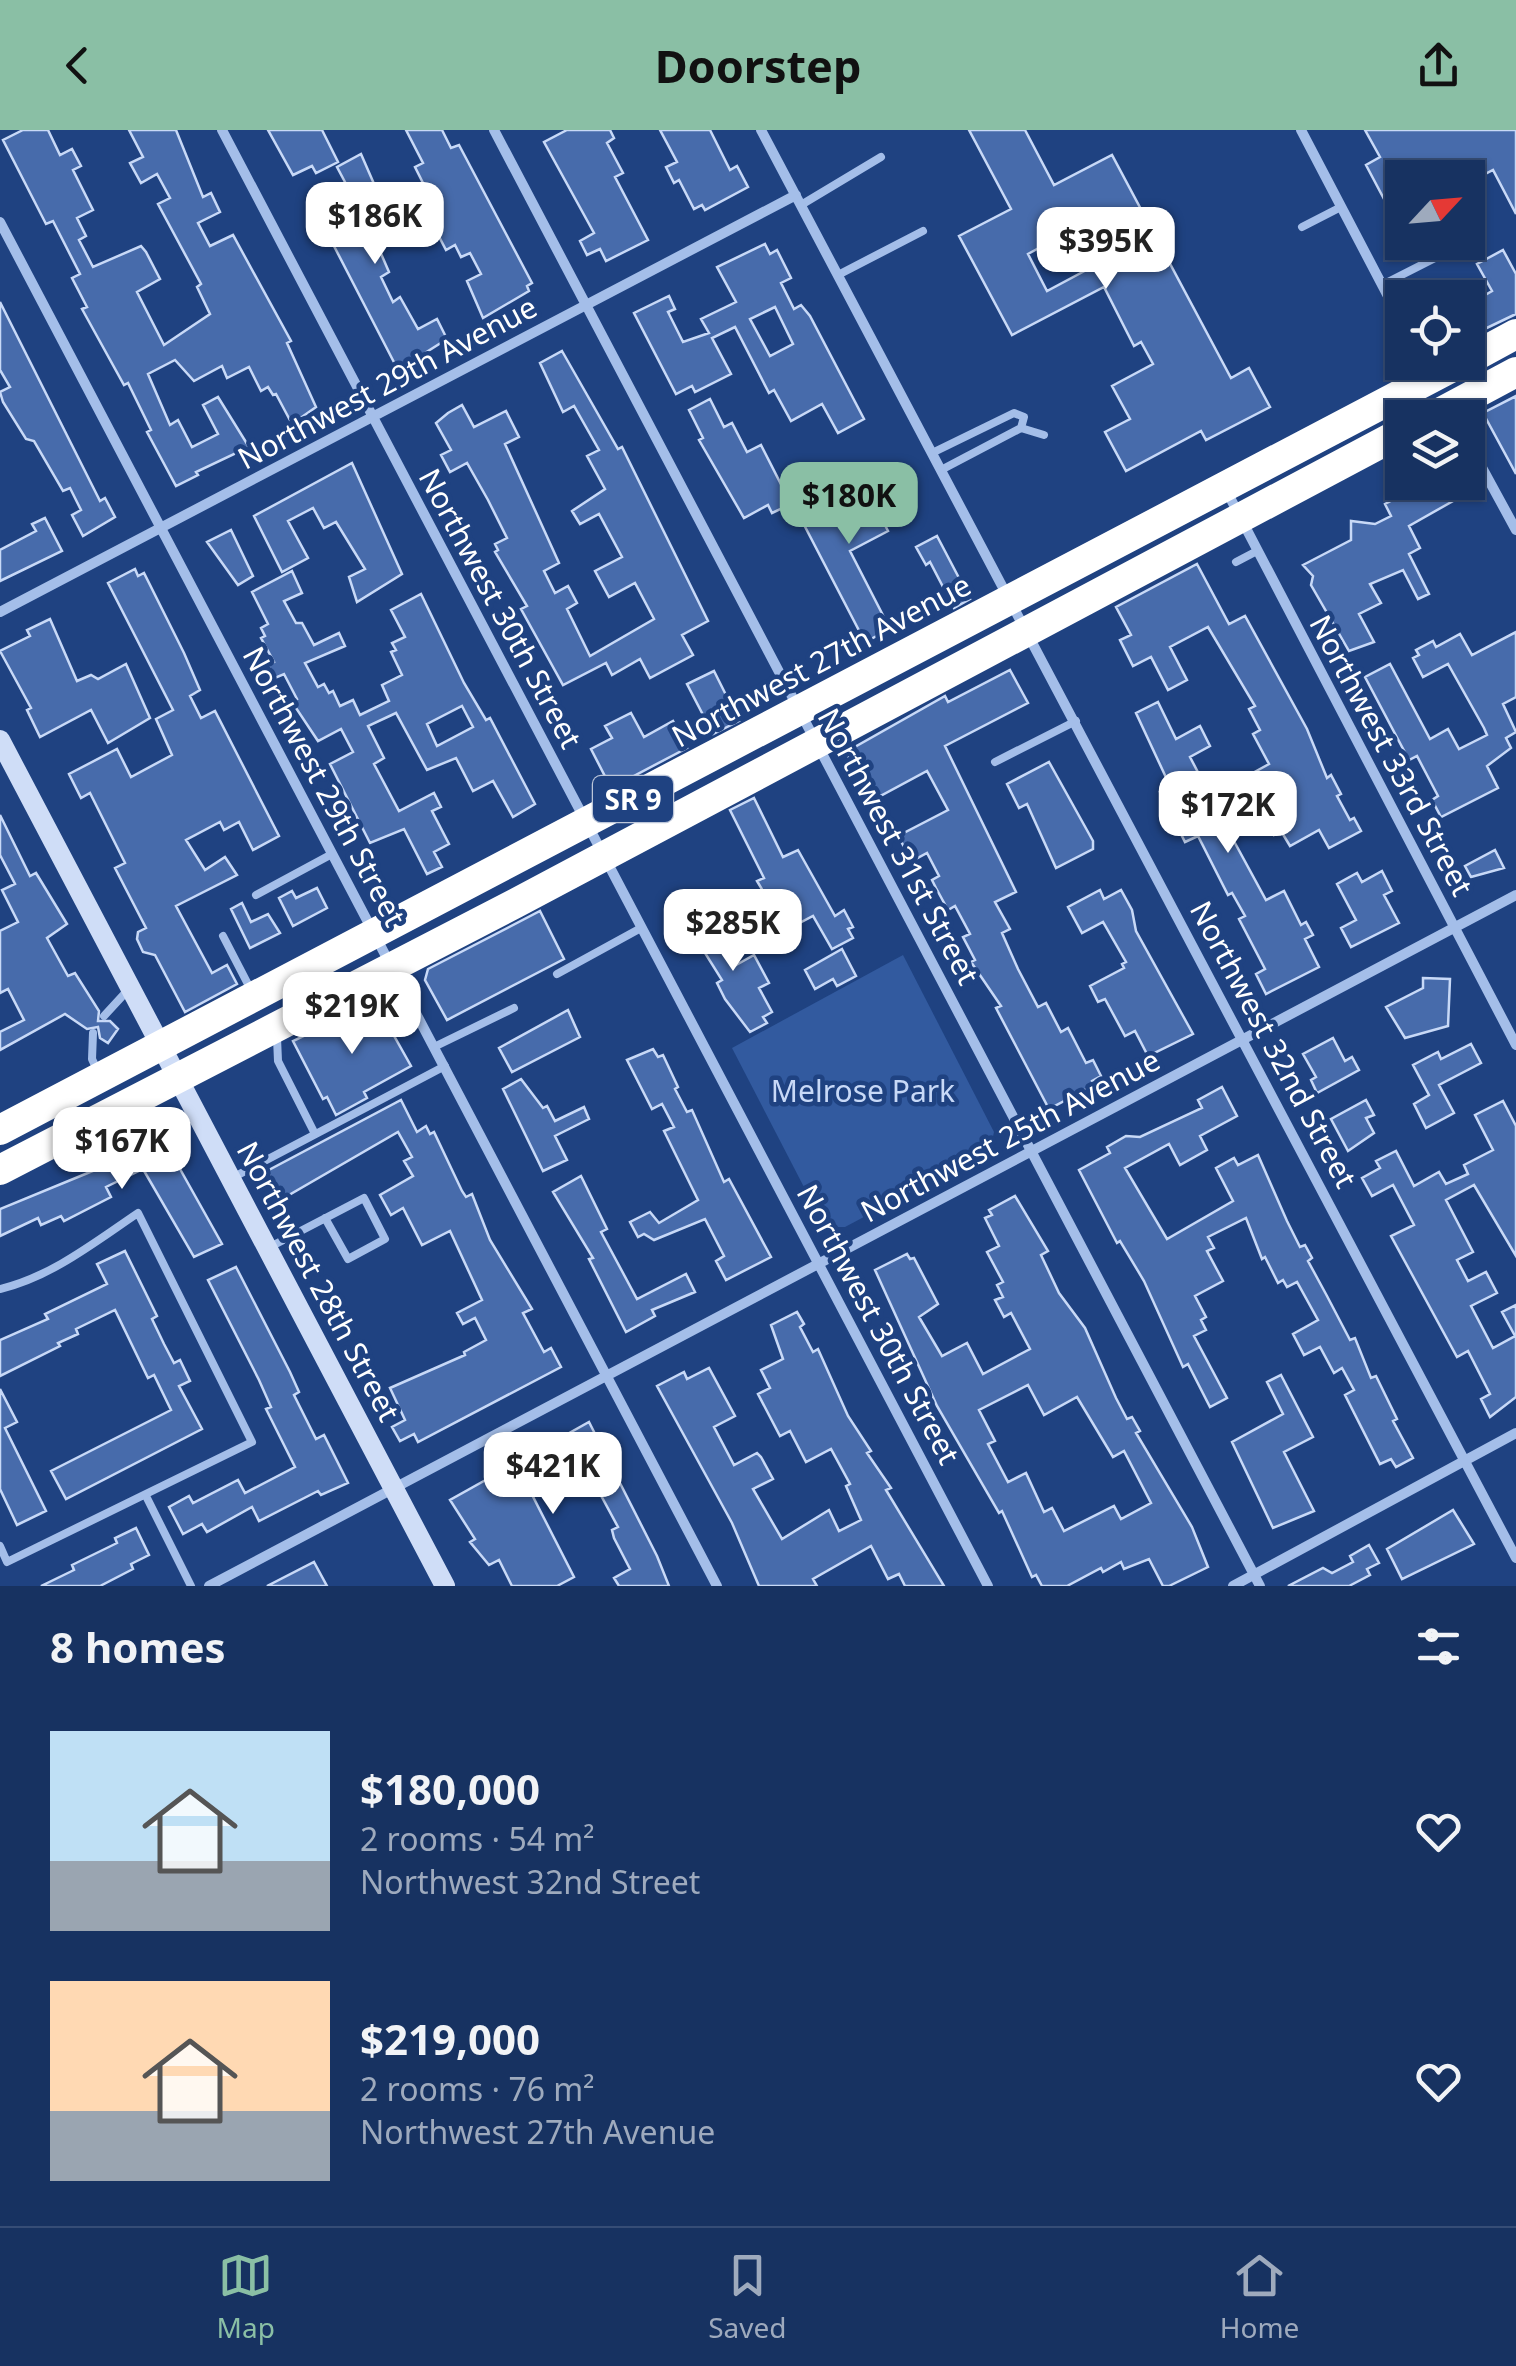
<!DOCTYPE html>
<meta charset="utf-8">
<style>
:root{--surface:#173261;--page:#203a67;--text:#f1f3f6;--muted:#9eaabd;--line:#364d76;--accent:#8abfa5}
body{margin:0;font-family:"Noto Sans",sans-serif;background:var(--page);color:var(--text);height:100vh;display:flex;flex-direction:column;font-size:38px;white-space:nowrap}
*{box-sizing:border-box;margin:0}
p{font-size:32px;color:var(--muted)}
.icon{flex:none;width:55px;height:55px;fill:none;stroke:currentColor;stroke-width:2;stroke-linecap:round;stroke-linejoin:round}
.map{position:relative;height:1456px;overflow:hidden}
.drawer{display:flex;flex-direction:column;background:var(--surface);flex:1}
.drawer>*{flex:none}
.needle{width:65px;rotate:64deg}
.controls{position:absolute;left:1385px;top:30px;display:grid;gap:20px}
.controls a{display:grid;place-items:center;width:100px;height:100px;border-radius:0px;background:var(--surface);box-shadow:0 2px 8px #0004,0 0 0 2px var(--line);font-size:50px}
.price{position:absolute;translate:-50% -85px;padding:0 22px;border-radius:20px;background:#fff;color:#222;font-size:32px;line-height:65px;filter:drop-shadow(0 2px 5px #0008)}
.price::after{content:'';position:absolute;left:50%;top:60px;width:30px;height:22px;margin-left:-15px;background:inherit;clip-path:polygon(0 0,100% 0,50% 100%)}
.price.current{background:var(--accent);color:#111}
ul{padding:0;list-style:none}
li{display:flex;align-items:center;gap:30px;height:250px;padding:0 50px}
li span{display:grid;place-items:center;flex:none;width:280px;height:200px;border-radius:0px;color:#555}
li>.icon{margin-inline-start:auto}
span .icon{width:120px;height:120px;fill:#fffc;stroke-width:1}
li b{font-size:42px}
h2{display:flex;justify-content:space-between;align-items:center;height:120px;padding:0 50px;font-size:42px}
header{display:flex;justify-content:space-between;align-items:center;height:130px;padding:0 50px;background:var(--accent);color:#111;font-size:45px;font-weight:700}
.dock{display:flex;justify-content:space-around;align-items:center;height:140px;border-top:2px solid var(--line);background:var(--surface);font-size:28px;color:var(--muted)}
.dock a{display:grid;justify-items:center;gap:5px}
.dock .current{color:var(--accent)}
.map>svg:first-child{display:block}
.green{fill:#325a9f}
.building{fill:#476bab;stroke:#c8d9f7;stroke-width:2.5;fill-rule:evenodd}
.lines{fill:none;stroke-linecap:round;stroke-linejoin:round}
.lane{stroke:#a4bee9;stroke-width:8}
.street{stroke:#a4bee9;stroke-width:10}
.secondary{stroke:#cfddf7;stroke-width:20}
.highway{stroke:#fff;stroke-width:30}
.labels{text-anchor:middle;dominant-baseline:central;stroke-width:9;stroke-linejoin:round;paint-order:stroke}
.shield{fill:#1f4281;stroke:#bcc6d9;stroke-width:2.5}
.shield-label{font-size:28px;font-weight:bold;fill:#fff}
.street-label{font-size:30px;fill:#fff;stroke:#1f4281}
.park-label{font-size:30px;fill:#c8d9f7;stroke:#1f4281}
</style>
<header><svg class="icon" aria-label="back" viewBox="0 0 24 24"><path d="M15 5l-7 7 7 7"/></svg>Doorstep<svg class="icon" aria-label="share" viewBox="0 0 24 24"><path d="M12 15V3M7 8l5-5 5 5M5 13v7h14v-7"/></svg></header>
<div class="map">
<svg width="1516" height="1456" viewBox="0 0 1516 1456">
<rect width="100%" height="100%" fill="#1f4281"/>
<path class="green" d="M903,825L994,1002L990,1020L845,1097H832L820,1088L732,918Z"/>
<path class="building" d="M23,0H48L60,25L72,19L81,36L73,40L93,80L77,88L86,106L79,110L93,137L141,116L146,122L160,149L137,162L164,215L210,184L197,157L201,154L158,74L170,68L157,44L141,53L130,33L143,27L129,0H176L203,67L211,63L220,82L198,93L210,116L233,105L291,211L287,213L316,277L292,294L276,264L273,265L268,257L261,261L249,237L227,248L222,236L194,251L175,230L148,244L170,295L178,290L192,317L218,304L203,275L218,267L249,317L196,342L198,345L176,356L147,302L151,300L128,253L124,255L82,179L87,177L72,148L80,144L53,91L46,94L3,10Z
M268,0H322L338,32L316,43L312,36L293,45Z
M406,0H442L451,18L459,15L532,153L527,156L529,161L483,188L467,151L481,144L470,123L461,127L455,115L446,120L421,72L430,67L415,37L423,33Z
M567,0H610L614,8L607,13L623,43L615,47L648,110L606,131L600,119L587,125L580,111L594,103L544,12Z
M660,0H710L730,40L737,36L748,57L705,80L702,75L694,79L679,50L674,53L666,37L677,32Z
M969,0H1025L1054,55L1112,25L1231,248L1249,238L1270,277L1206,310L1201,301L1126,341L1105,302L1130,289L1112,256L1153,234L1141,212L1134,216L1104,157L1012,205L959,106L1011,79ZM1070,101L1090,138L1047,161L1028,124Z
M1365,0H1516V84L1493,40L1468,53V48H1402V103L1366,35L1380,27Z
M361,24L388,86L369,96L389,142L381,147L393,172L400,167L418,199L437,189L447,209L398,240L319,87L354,69L337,37Z
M765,114L770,124L777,120L791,148L781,153L794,179L801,175L810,186L864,289L838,303L822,274L791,291L774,260L769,263L735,197L712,208L731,244L695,262L692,256L676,264L634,183L669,166L675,179L668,182L683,212L709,203L701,189L736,172L717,137ZM775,177L793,214L770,226L750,189Z
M1503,120L1516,144V184L1468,207V175L1492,161L1477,134Z
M0,172L100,371L105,368L115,387L83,406L72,385L81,380L70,358L63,361L34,311L26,309L3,272L0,262L10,257L0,240Z
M562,221L618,319L622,317L708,491L682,505L693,525L650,548L640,529L612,545L606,533L563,555L521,479L527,476L495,422L498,420L495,414L507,408L488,370L467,333L450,342L441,325L451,320L436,293L448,283L462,275L474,297L506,281L519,307L505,314L559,433L544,441L555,463L568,456L577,473L567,479L590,526L654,489L635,453L609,467L595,441L622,427L599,384L580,394L572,381L605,359L587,326L599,320L574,276L563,282L540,233Z
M1516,266V344L1483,283Z
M710,269L724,297L732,293L747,322L761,315L791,374L772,383L768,375L744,388L699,310L703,308L689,280Z
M352,333L402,444L357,472L349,447L365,439L336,392L324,398L313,378L288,391L308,428L282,442L254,386Z
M858,342L888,401L850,421L890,499L865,512L800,387L824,374L818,362Z
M1404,352H1443L1453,371L1409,396L1420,418L1409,424L1429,464L1418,469L1403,440L1370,454L1381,473L1359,484L1374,512L1349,521L1311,455L1313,446L1303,435L1351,410V391L1375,394L1391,386L1385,374L1402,365L1397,356Z
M45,388L62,421L0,451V420L36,401L32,394Z
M231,400L253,446L238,455L207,412Z
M937,406L970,469L954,478L930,432L926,435L916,417Z
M1197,434L1229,494L1245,486L1307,599L1327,648L1331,645L1341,664L1337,666L1350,690L1354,688L1361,701L1329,718L1319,700L1290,716L1281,701L1274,705L1267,691L1275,686L1251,644L1269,634L1253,604L1260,600L1249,579L1255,576L1208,497L1170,517L1187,550L1168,560L1151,527L1133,536L1120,510L1131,505L1116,477Z
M135,439L138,446L144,443L184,523L200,560L190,566L201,588L215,581L279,706L253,720L239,692L224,700L220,692L186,710L205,740L225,727L237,745L176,776L212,843L227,835L237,854L185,882L155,825L143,822L137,809L138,802L146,798L115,738L125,733L90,663L81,668L69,644L117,619L131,647L172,625L156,589L173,580L108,453Z
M292,441L302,463L284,471L296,493H302L314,515L339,503L345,516L305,533L318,557L324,554L329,563L333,561L340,576L353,570L360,585L389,571L382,555L402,545L391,522L396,520L392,513L405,507L391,480L421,464L464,553L486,590L490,588L535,674L513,687L493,651L473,661L456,628L427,640L396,583L368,596L384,628L374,634L399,681L434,663L441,677L432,681L449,714L434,722L442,737L427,744L404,699L370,713L330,634L353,622L341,599L318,611L292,572L297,569L284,544L275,548L268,535L274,532L261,508L265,506L261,498L268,494L252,462ZM462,576L473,597L437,616L427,594Z
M50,489L77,551L91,545L98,549L126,534L150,588L108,613L91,580L40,607L27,580L31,578L0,521L30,506L27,500Z
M1516,502V567L1503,574L1516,602L1506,608L1511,618L1487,636L1498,658L1441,687L1432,670L1438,666L1417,626L1409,630L1365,547L1390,534L1430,609L1448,599L1459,619L1487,605L1484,598L1448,534L1423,547L1413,528L1419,525L1416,520L1433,511L1436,517L1460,504L1472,525Z
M1010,540L1028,573L945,616L1016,762L995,772L1010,799L1002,803L1018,839L1038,877L1046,873L1061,902L1068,898L1086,933L1093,930L1101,946L1092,951L1094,955L1049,979L996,878L1001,876L971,832L975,830L963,807L970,804L955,776L948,780L936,758L932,750L939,746L927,723L912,731L898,706L948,680L927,641L871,671L846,622L945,566L948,572Z
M714,541L739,591L713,604L687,554Z
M1158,572L1176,609L1200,596L1210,616L1190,627L1229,702L1266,770L1284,761L1301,795L1306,792L1313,805L1305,809L1319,837L1266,864L1256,844L1265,839L1239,789L1245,786L1232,763L1228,765L1198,706L1185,712L1160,662L1170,656L1136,583Z
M631,583L644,607L673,591L687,618L611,658L591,619L612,608L605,596Z
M1049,632L1093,711V719L1056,738L1027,674L1019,678L1007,654Z
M754,668L783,727L798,720L835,786L844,780L853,797L848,799L853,808L832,819L813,786L786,800L757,751L764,748L730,680Z
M0,685L30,746L36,743L67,794L47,808L68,846L75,843L99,881L98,891H110L118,899L108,913L100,908L98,897L87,899L65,884L0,920V902L24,890L8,859L0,863V801L18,792L2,760L15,754L0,725Z
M1495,720L1504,738L1471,747L1465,736Z
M1382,741L1392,761L1384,765L1399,793L1351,817L1341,798L1356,790L1337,754L1357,743L1362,752Z
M317,758L327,778L293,796L279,768L292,761L296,768Z
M1100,760L1104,769L1121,760L1132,780L1136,801L1193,904L1148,926L1135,901L1125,906L1105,869L1098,872L1090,856L1124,838L1122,834L1126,832L1103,792L1082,803L1068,777Z
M242,773L251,792L268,784L280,803L250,818L231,779Z
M707,780L736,835L754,825L769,853L759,858L772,882L763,887L767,893L750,902L725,869L717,853L722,850L685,791Z
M540,781L564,829L447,890L425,850L428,839Z
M842,819L856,846L837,856L833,849L815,859L805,840Z
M1423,848L1450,849L1448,896L1405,908L1386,877L1423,858Z
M375,872L411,936L364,962L367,968L336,985L327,967L323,969L293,911Z
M568,880L580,907L512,942L499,918Z
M1333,908L1345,931L1352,927L1359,940L1317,963L1311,950L1316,947L1303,924Z
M1471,914L1481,933L1439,955L1454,983L1426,998L1414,974L1429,965L1413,935L1438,922L1441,929Z
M653,919L658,927L663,925L678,957L675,959L687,982L692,980L724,1052L729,1049L771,1127L726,1150L716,1131L724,1126L705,1089L654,1110L644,1104L638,1107L630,1092L650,1082L659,1093L698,1070L664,1001L674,997L662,974L652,979L627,930Z
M521,949L543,978L547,976L555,991L584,977L589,989L555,1006L567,1030L543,1041L503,959Z
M1222,957L1237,986L1200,1006L1207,1020L1180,1035L1169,1014L1125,1038L1167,1109L1233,1071L1216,1038L1234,1028L1238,1035L1258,1025L1287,1091L1300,1117L1305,1115L1312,1128L1308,1131L1327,1166L1350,1210L1355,1208L1371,1248L1376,1246L1397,1289L1393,1291L1413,1328L1396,1337L1391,1329L1380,1334L1345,1265L1354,1260L1342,1238L1334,1243L1320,1217L1304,1225L1293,1204L1318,1190L1297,1152L1287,1157L1283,1150L1278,1153L1265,1127L1262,1129L1246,1088L1208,1107L1214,1118L1207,1121L1223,1151L1195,1166L1206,1187L1201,1190L1206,1200L1194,1206L1227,1268L1210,1277L1188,1234L1183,1237L1144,1151L1120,1111L1117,1113L1079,1040L1110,1023L1107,1017L1126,1006L1140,1007L1202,978L1198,970Z
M401,970L417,1002L426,996L430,1004L434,1002L462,1061L466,1067L472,1064L490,1110L532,1179L523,1183L544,1222L551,1218L561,1237L418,1312L414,1304L400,1311L392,1297L405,1290L390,1258L465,1225L464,1222L486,1210L475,1188L463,1194L457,1183L482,1170L450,1101L422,1115L403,1078L391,1085L380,1065L413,1046L404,1031L412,1027L398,1002L282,1069L267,1041Z
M1366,970L1374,985L1366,988L1374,1003L1348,1021L1331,989Z
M1503,971L1516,996V1126L1474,1055L1446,1070L1473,1122L1457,1130L1468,1151L1486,1142L1497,1163L1471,1176L1493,1218L1515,1206L1502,1182L1516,1175V1267L1490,1287L1481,1269L1490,1264L1468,1221L1457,1227L1391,1106L1414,1095L1393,1055L1372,1066L1362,1048L1380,1038L1376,1031L1396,1021L1414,1056L1439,1042L1446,1054L1468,1044L1464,1035L1493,1020L1475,985Z
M157,998L222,1114L194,1127L143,1039L106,1057L111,1067L64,1091L61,1086L41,1095L38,1088L0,1106V1079L95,1040L90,1030Z
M581,1046L607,1099L601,1102L637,1169L686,1144L695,1162L652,1180L655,1186L626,1202L589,1129L593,1128L553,1062Z
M1015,1066L1048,1121L1041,1125L1059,1163L1085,1198L1116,1268L1127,1289L1132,1287L1140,1301L1136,1303L1192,1397L1208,1437L1169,1456H1163L1149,1429L1124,1439L1121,1432L1103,1442L1101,1438L1067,1456H1042L1036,1445L1032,1447L1002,1381L999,1383L937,1276L875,1140L907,1124L910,1129L914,1128L938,1174L919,1187L942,1226L967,1213L983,1244L1030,1219L1011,1183L1004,1187L995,1170L1003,1167L997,1155L1003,1152L987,1122L999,1116L985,1088L992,1085L989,1080ZM1028,1255L1044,1285L1077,1267L1113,1327L1124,1321L1151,1373L1121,1389L1114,1376L1064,1401L1052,1378L1044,1382L1026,1343L1008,1352L988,1314L995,1311L979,1280Z
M125,1121L157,1186L152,1189L164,1214L174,1233L180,1230L190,1251L179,1256L202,1299L66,1369L51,1341L171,1280L154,1245L148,1248L115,1180L76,1199L78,1204L58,1213L60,1216L0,1246V1210L48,1189L45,1184L107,1154L97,1134Z
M236,1137L290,1242L299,1262L294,1265L316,1309L324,1305L348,1353L321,1365L318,1361L259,1391L252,1377L207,1402L202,1394L183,1404L169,1377L189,1366L193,1373L238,1350L245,1363L295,1337L266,1279L271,1277L259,1250L208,1150Z
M797,1182L804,1194L800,1197L813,1222L818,1219L848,1286L871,1321L867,1323L891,1358L886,1360L944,1456H905L899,1444L888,1449L871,1416L813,1449L817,1456H759L732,1393L657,1256L684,1242L687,1249L709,1238L735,1286L714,1297L734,1335L757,1323L761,1327L773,1349L753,1359L782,1409L829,1380L839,1401L861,1390L846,1356L850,1354L831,1319L806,1332L790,1301L780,1306L758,1264L770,1258L761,1240L783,1229L771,1195Z
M1281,1245L1313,1307L1284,1322L1314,1381L1273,1398L1232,1312L1283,1284L1267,1252Z
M0,1259L17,1292L5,1298L46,1381L17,1395L0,1359Z
M589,1292L657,1426L669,1456H619L614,1448L630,1439L614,1408L612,1400L618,1397L598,1360L594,1362L591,1355L581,1360L565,1327L524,1349L574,1447L557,1456H512L499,1430L489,1435L470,1412L475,1409L450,1370Z
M1453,1380L1474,1414L1402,1449L1387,1419Z
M136,1398L149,1425L131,1434L133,1439L100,1456H41L74,1440L72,1435L117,1413L115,1408Z
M1369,1415L1379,1433L1367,1439L1370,1445L1349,1456H1288L1323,1438L1332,1443L1353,1432L1350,1426Z
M314,1432L327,1456H267Z"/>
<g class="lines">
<path class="lane" d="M801,75L881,27
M1302,97L1341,77
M838,145L923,101
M1382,155L1443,124
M932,323L1014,283L1024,287L1021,298
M941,340L1021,298L1044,305
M1236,432L1257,421
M995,632L1076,591
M256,765L332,724
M223,806L251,860
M557,844L641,798
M104,886L127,861
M93,903L92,929L98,942
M277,908L278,931L315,1004
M434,917L514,878
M232,1048L445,936
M268,1118L364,1068L385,1109L348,1129L325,1088
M0,1159C51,1147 95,1112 138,1083L252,1312L7,1432L0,1416
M146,1366L191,1456"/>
<path class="street" d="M222,0L988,1456
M494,0L1260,1456
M761,0L1516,1428
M1301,0L1402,193
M0,92L717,1456
M1468,312L1516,400
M1225,358L1516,915
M0,482L796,65
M209,1456L1516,765
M1233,1456L1516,1303"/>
<path class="secondary" d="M0,610L445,1456"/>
<path class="highway" d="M1468,230L1516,204
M1430,288L1516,242
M0,1000L1462,232
M0,1040L516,773L1402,302"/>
</g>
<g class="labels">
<rect class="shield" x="593" y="646" width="80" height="46" rx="8"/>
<g class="shield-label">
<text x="633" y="669">SR 9</text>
</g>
<g class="street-label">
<text transform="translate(387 252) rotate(-28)">Northwest 29th Avenue</text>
<text transform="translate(501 478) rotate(62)">Northwest 30th Street</text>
<text transform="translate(821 530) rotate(-28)">Northwest 27th Avenue</text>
<text transform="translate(1392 625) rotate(62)">Northwest 33rd Street</text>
<text transform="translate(325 656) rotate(62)">Northwest 29th Street</text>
<text transform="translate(899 716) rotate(62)">Northwest 31st Street</text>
<text transform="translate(1274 914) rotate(62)">Northwest 32nd Street</text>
<text transform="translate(1010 1005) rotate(-28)">Northwest 25th Avenue</text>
<text transform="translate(319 1151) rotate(62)">Northwest 28th Street</text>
<text transform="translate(879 1194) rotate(62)">Northwest 30th Street</text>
</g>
<g class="park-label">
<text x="863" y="960">Melrose Park</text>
</g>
</g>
</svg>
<div class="controls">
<a><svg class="needle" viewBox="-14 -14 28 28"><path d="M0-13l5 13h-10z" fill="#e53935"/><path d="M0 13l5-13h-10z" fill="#9eaabd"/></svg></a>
<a><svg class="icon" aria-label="locate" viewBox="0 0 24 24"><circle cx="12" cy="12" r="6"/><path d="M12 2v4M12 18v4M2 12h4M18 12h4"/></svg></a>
<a><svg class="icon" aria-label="layers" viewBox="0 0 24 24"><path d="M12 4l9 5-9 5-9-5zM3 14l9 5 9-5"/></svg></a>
</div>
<b class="price" style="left:375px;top:137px">$186K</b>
<b class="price" style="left:1106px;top:162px">$395K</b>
<b class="price current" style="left:849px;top:417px">$180K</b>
<b class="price" style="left:1228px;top:726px">$172K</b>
<b class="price" style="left:733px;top:844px">$285K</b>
<b class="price" style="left:352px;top:927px">$219K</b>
<b class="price" style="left:122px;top:1062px">$167K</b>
<b class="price" style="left:553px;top:1387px">$421K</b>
</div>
<section class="drawer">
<h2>8 homes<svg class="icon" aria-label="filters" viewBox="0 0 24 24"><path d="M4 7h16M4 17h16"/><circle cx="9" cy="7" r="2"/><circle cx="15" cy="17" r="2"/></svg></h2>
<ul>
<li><span style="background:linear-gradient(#bfe0f5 65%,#9aa5b1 0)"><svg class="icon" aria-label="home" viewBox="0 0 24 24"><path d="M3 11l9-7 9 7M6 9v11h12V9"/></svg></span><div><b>$180,000</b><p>2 rooms · 54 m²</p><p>Northwest 32nd Street</p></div><svg class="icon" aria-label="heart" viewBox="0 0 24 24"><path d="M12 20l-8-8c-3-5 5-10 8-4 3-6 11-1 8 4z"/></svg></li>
<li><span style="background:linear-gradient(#ffd9b3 65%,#9aa5b1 0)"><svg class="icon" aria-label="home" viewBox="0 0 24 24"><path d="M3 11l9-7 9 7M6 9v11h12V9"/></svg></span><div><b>$219,000</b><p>2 rooms · 76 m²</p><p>Northwest 27th Avenue</p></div><svg class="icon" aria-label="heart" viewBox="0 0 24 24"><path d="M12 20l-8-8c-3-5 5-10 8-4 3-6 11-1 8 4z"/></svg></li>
</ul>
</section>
<nav class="dock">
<a class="current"><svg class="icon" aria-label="map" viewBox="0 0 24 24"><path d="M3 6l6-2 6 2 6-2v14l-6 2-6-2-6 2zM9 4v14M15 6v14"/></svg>Map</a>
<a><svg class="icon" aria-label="saved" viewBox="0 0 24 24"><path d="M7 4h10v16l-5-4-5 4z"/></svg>Saved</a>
<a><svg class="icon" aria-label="home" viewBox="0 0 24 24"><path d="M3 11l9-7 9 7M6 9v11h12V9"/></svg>Home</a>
</nav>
